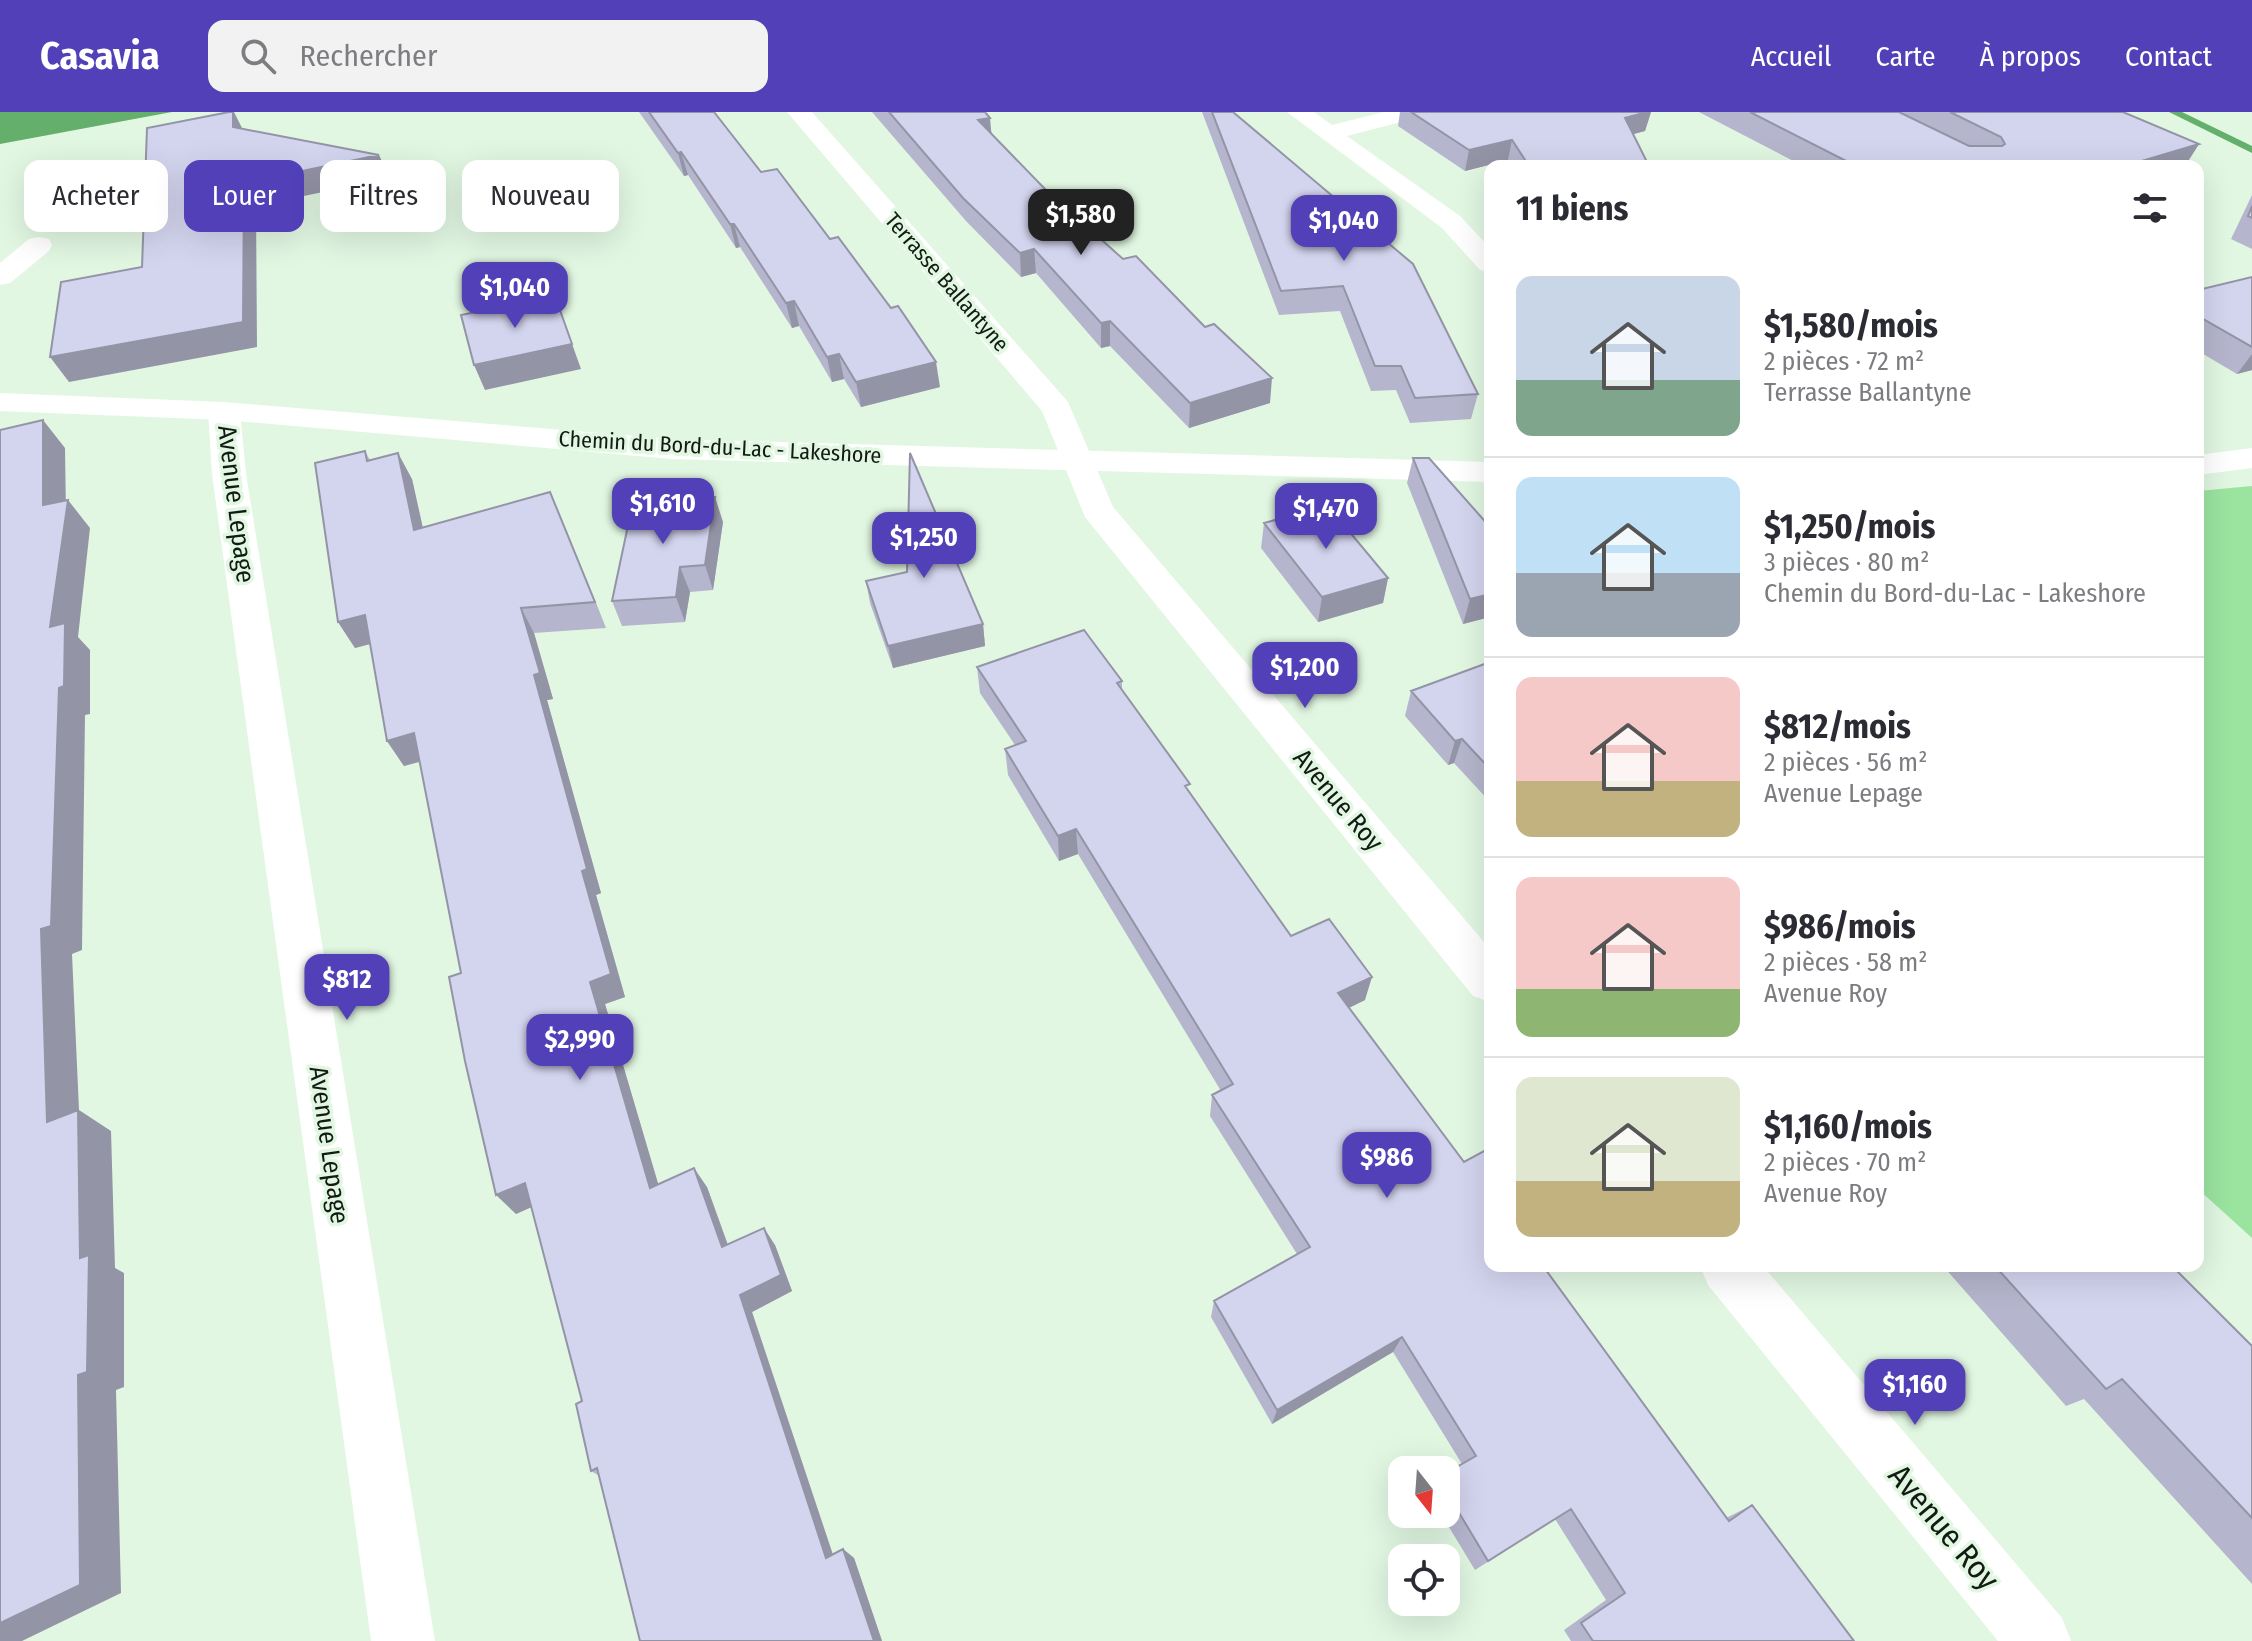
<!DOCTYPE html>
<html lang="fr">
<meta charset="utf-8">
<style>
:root{--surface:#fff;--page:#f2f2f3;--text:#2b2b33;--muted:#7c7c81;--line:#e1e1e2;--accent:#5140b7}
body{margin:0;font-family:"Fira Sans Condensed",sans-serif;background:var(--page);color:var(--text);height:100vh;display:flex;flex-direction:column;font-size:30px;white-space:nowrap}
*{box-sizing:border-box;margin:0}
p{font-size:26px;color:var(--muted)}
.icon{flex:none;width:44px;height:44px;fill:none;stroke:currentColor;stroke-width:2;stroke-linecap:round;stroke-linejoin:round}
.map{position:relative;flex:1;overflow:hidden}
.sheet{position:absolute;left:1484px;top:48px;width:720px;height:1112px;display:flex;flex-direction:column;background:var(--surface);border-radius:16px;box-shadow:0 8px 32px #0002}
.sheet>*{flex:none}
.hud{position:absolute;left:24px;top:48px;width:760px;height:72px;display:flex;gap:16px}
.needle{width:52px;rotate:163deg}
.controls{position:absolute;left:1388px;top:1344px;display:grid;gap:16px}
.controls a{display:grid;place-items:center;width:72px;height:72px;border-radius:16px;background:var(--surface);box-shadow:0 8px 32px #0002;font-size:40px}
.price{position:absolute;translate:-50% -68px;padding:0 18px;border-radius:16px;background:var(--accent);color:#fff;font-size:26px;line-height:52px;filter:drop-shadow(0 2px 4px #0008)}
.price::after{content:'';position:absolute;left:50%;top:48px;width:24px;height:18px;margin-left:-12px;background:inherit;clip-path:polygon(0 0,100% 0,50% 100%)}
.price.on{background:#222;color:#fff}
ul{padding:0;list-style:none}
li{display:flex;align-items:center;gap:24px;height:200px;padding:0 32px}
li+li{border-top:2px solid var(--line)}
li span{display:grid;place-items:center;flex:none;width:224px;height:160px;border-radius:16px;color:#555}
li>.icon{margin-inline-start:auto}
span .icon{width:96px;height:96px;fill:#fffc;stroke-width:1}
li b{font-size:34px}
h2{display:flex;justify-content:space-between;align-items:center;height:96px;padding:0 32px;font-size:34px}
.pill{padding:0 28px;border-radius:16px;background:var(--surface);box-shadow:0 8px 32px #0002;font-size:28px;line-height:72px}
.pill.on{background:var(--accent);color:#fff}
header{display:flex;align-items:center;gap:48px;box-sizing:border-box;height:112px;padding:0 40px;background:var(--accent);color:#fff}
header strong{font-size:38px}
nav{display:flex;gap:44px;margin-inline-start:auto;font-size:28px}
.search{width:560px;height:72px;background:var(--page);display:flex;align-items:center;gap:20px;box-sizing:border-box;padding:0 28px;border-radius:16px;color:var(--muted);font-size:30px}
.map>svg:first-child{display:block}
.green{fill:#9be4a0}
.water{fill:#64af6b}
.lines{fill:none;stroke-linecap:round;stroke-linejoin:round}
.stream{fill:#64af6b;fill-rule:evenodd}
.minor{fill:#fff;fill-rule:evenodd}
.tertiary{fill:#fff;fill-rule:evenodd}
.wall{fill:#b5b6cd}
.shaded-wall{fill:#9494a7}
.building{fill:#d3d4ee;stroke:#9494a7;stroke-width:2}
.labels{text-anchor:middle;dominant-baseline:central;stroke-width:7;stroke-linejoin:round;paint-order:stroke}
.far-street-label{font-size:22px;fill:#121a13;stroke:#e1f7e2}
.street-label{font-size:26px;fill:#121a13;stroke:#e1f7e2}
.near-street-label{font-size:32px;fill:#121a13;stroke:#e1f7e2}
</style>
<header>
<strong>Casavia</strong>
<div class="search"><svg class="icon" aria-label="search" viewBox="0 0 24 24"><circle cx="10" cy="10" r="6"/><path d="M15 15l6 6"/></svg>Rechercher</div>
<nav><a>Accueil</a><a>Carte</a><a>À propos</a><a>Contact</a></nav>
</header>
<div class="map">
<svg width="2252" height="1529" viewBox="0 0 2252 1529">
<rect width="100%" height="100%" fill="#e1f7e2"/>
<path class="green" d="M2252,374V1126L2198,1077V379Z"/>
<path class="water" d="M0,0H172L0,32Z"/>
<g class="lines">
<path class="stream" d="M2169,0H2182L2252,34V41Z"/>
<path class="minor" d="M787,0H812L1068,290L1113,395L1490,837V890L1473,884L1085,405L1042,299Z
M1287,0H1314L1332,13L1384,0H1424L1420,5L1347,24L1460,104L1490,136V160L1480,158L1442,116Z
M39,125L49,127L52,133L49,139L10,171L0,173V151L29,127Z
M224,290L235,292L240,299L246,362L435,1529H371L212,362L208,299L213,292Z
M1700,1154H1763L2062,1506L2071,1529H1998L1708,1173Z"/>
<path class="tertiary" d="M0,281L224,290L673,327L1490,350V370L673,347L224,308L0,299Z
M2252,336V356L2198,363V343Z"/>
</g>
<path class="wall" d="M639,0H714L761,60L940,275L861,295L844,267L832,270L799,214L792,216L740,135L736,136L688,63L684,64Z
M872,0H985L992,22L1045,77L1270,291L1189,316L1110,234L1101,236L1036,161L1021,165L966,109Z
M1202,0H1233L1478,282L1471,307L1410,311L1396,278L1371,279L1340,199L1279,203Z
M1400,0H1651L1645,19L1633,22L1649,54H1511L1508,48L1465,59L1398,14Z
M1699,0H2123L2199,32L2185,54H1803Z
M2252,83V137L2231,127Z
M2252,165V258L2237,262L2198,239V178Z
M365,339L370,348L412,367L423,416L550,380L561,406L606,516L534,521L553,587L547,588L601,781L596,783L625,885L605,892L658,1072L707,1075L728,1133H775L792,1179L752,1200L833,1443L843,1437L854,1446L882,1529L591,1359L582,1289L531,1095L516,1102L461,861L420,650L404,654L387,629L370,532L355,536L338,510Z
M1413,346L1490,505L1463,512L1407,371Z
M723,410L713,478L690,480L685,510L622,514L612,489Z
M1264,411L1388,466L1383,491L1318,510L1261,436Z
M866,469L983,512L985,534L893,556L870,491Z
M1490,550V690L1454,651L1448,653L1405,604L1411,579Z
M977,555L1122,569V579L1189,681L1291,824L1365,888L1349,896L1490,1154L1726,1406L1752,1393L1854,1529H1571L1564,1518L1606,1488L1555,1407L1475,1458L1441,1402H1446V1361L1462,1352L1393,1240L1272,1312L1211,1205L1214,1189L1297,1142L1210,1004L1212,983L1221,979L1078,742L1059,749L1008,663L1005,637L1015,633L980,581Z
M1943,1154H2172L2252,1234V1472L2084,1287L2066,1294Z"/>
<path class="shaded-wall" d="M234,0L245,22L233,15Z
M1647,0H1651L1645,19L1619,26L1625,6Z
M990,6L992,28L978,8Z
M1512,28L1508,48L1465,59L1469,38Z
M2199,32L2185,54H2125Z
M681,40L688,63L684,64L678,41Z
M379,43L390,66L256,94L257,235L69,270L50,245L244,71Z
M730,112H734L740,135L736,136Z
M1034,137L1036,161L1021,165L1020,141Z
M555,184L581,257L485,278L474,253Z
M794,189L799,214L792,216L786,191Z
M1110,209V234L1101,236V211Z
M839,242L844,267L832,270L827,245Z
M2252,242V258L2237,262Z
M936,250L940,275L861,295L856,270Z
M1272,266L1270,291L1189,316L1190,291Z
M43,308L65,336L66,404L68,388L90,416L78,525L90,538V602L85,603L82,838L72,842L79,998L111,1019L115,1156L124,1161V1275L116,1278L121,1481L22,1529H0V1511L78,1263L80,1146L47,1010L41,817L50,515L43,393Z
M398,341L412,367L429,444L414,418Z
M550,380L561,406L606,516L595,490Z
M715,385L723,410L713,478L705,453Z
M680,455L690,480L685,510L676,485Z
M1388,466L1383,491L1318,510L1322,485Z
M1490,482V505L1463,512L1470,487Z
M521,496L534,521L553,587L547,588L601,781L596,783L625,885L605,892L665,1095L650,1076L590,870L582,759L534,563Z
M365,503L381,529L355,536L338,510Z
M983,512L985,534L893,556L888,534Z
M414,621L431,646L404,654L387,629Z
M1462,627L1454,651L1448,653L1455,629Z
M1076,717L1078,742L1059,749L1058,724Z
M1372,865L1365,888L1332,904L1338,881Z
M694,1056L707,1075L735,1153L722,1135Z
M525,1071L543,1090L516,1102L496,1083Z
M764,1116L775,1133L792,1179L752,1200L837,1455L826,1446L740,1183Z
M1402,1225L1393,1240L1272,1312L1277,1298Z
M843,1437L854,1446L882,1529H874Z"/>
<path class="building" d="M229,0H233V15L379,43L244,71L243,210L50,245L61,170L142,155L147,16Z
M649,0H714L761,60L777,57L830,127L838,125L891,196L898,194L936,250L856,270L839,242L827,245L794,189L786,191L734,112H730L681,40L678,41Z
M889,0H985L990,6L978,8L1045,77L1123,147L1136,144L1205,215L1214,212L1272,266L1190,291L1110,209L1101,211L1034,137L1020,141L963,86Z
M1212,0H1233L1413,152L1478,282L1415,286L1401,254H1375L1343,174L1281,179Z
M1411,0H1647L1625,6L1649,54H1529L1512,28L1469,38Z
M1750,0H1899L1969,34H2002L2005,32L2001,25L1950,0H2123L2199,32L2125,54H1856Z
M2252,94V106L2248,104Z
M2252,165V235L2198,204V178Z
M555,184L572,232L474,253L461,203Z
M43,308V393L68,388L50,515L65,511L64,574L59,576L51,814L41,817L47,1010L78,998L80,1146L89,1143L87,1260L78,1263L80,1473L0,1511V318Z
M365,339L367,349L398,341L414,418L550,380L595,490L521,496L540,561L534,563L587,757L582,759L611,862L590,870L650,1076L694,1056L722,1135L764,1116L781,1163L740,1183L826,1446L843,1437L874,1529H640L597,1356L591,1359L576,1292L582,1289L525,1071L496,1083L465,949L449,865L461,861L414,621L387,629L365,503L338,510L315,351Z
M910,341L983,512L888,534L866,469L907,460Z
M1413,346H1429L1490,415V482L1470,487Z
M715,385L705,453L680,455L676,485L612,489L633,390Z
M1328,394L1388,466L1322,485L1264,411Z
M1084,518L1122,569L1117,571L1190,672L1185,674L1291,824L1329,807L1372,865L1338,881L1464,1050L1484,1039L1490,1047V1154H1543L1729,1409L1752,1393L1854,1529H1593L1581,1511L1625,1481L1571,1397L1488,1449L1446,1379V1361L1476,1344L1402,1225L1277,1298L1214,1189L1310,1135L1212,983L1233,972L1076,717L1058,724L1005,637L1026,629L977,555Z
M1490,550V657L1462,627L1455,629L1411,579Z
M1995,1154H2172L2252,1234V1406L2122,1267L2106,1277Z"/>
<g class="labels">
<g class="far-street-label">
<text transform="translate(947 170) rotate(49)">Terrasse Ballantyne</text>
<text transform="translate(720 335) rotate(3)">Chemin du Bord-du-Lac - Lakeshore</text>
</g>
<g class="street-label">
<text transform="translate(236 392) rotate(83)">Avenue Lepage</text>
<text transform="translate(1338 688) rotate(50)">Avenue Roy</text>
<text transform="translate(329 1033) rotate(82)">Avenue Lepage</text>
</g>
<g class="near-street-label">
<text transform="translate(1944 1415) rotate(50)">Avenue Roy</text>
</g>
</g>
</svg>
<div class="controls">
<a><svg class="needle" viewBox="-14 -14 28 28"><path d="M0-13l5 13h-10z" fill="#e53935"/><path d="M0 13l5-13h-10z" fill="#7c7c81"/></svg></a>
<a><svg class="icon" aria-label="locate" viewBox="0 0 24 24"><circle cx="12" cy="12" r="6"/><path d="M12 2v4M12 18v4M2 12h4M18 12h4"/></svg></a>
</div>
<b class="price on" style="left:1081px;top:145px">$1,580</b>
<b class="price" style="left:1344px;top:151px">$1,040</b>
<b class="price" style="left:515px;top:218px">$1,040</b>
<b class="price" style="left:663px;top:434px">$1,610</b>
<b class="price" style="left:1326px;top:439px">$1,470</b>
<b class="price" style="left:924px;top:468px">$1,250</b>
<b class="price" style="left:1305px;top:598px">$1,200</b>
<b class="price" style="left:347px;top:910px">$812</b>
<b class="price" style="left:580px;top:970px">$2,990</b>
<b class="price" style="left:1387px;top:1088px">$986</b>
<b class="price" style="left:1915px;top:1315px">$1,160</b>
<div class="hud">
<a class="pill">Acheter</a>
<a class="pill on">Louer</a>
<a class="pill">Filtres</a>
<a class="pill">Nouveau</a>
</div>
<section class="sheet">
<h2>11 biens<svg class="icon" aria-label="filters" viewBox="0 0 24 24"><path d="M4 7h16M4 17h16"/><circle cx="9" cy="7" r="2"/><circle cx="15" cy="17" r="2"/></svg></h2>
<ul>
<li><span style="background:linear-gradient(#c9d6e8 65%,#7fa58c 0)"><svg class="icon" aria-label="home" viewBox="0 0 24 24"><path d="M3 11l9-7 9 7M6 9v11h12V9"/></svg></span><div><b>$1,580/mois</b><p>2 pièces · 72 m²</p><p>Terrasse Ballantyne</p></div></li>
<li><span style="background:linear-gradient(#bfe0f5 60%,#9aa5b1 0)"><svg class="icon" aria-label="home" viewBox="0 0 24 24"><path d="M3 11l9-7 9 7M6 9v11h12V9"/></svg></span><div><b>$1,250/mois</b><p>3 pièces · 80 m²</p><p>Chemin du Bord-du-Lac - Lakeshore</p></div></li>
<li><span style="background:linear-gradient(#f6c9c9 65%,#c2b280 0)"><svg class="icon" aria-label="home" viewBox="0 0 24 24"><path d="M3 11l9-7 9 7M6 9v11h12V9"/></svg></span><div><b>$812/mois</b><p>2 pièces · 56 m²</p><p>Avenue Lepage</p></div></li>
<li><span style="background:linear-gradient(#f6c9c9 70%,#8fb573 0)"><svg class="icon" aria-label="home" viewBox="0 0 24 24"><path d="M3 11l9-7 9 7M6 9v11h12V9"/></svg></span><div><b>$986/mois</b><p>2 pièces · 58 m²</p><p>Avenue Roy</p></div></li>
<li><span style="background:linear-gradient(#dfe7d0 65%,#c2b280 0)"><svg class="icon" aria-label="home" viewBox="0 0 24 24"><path d="M3 11l9-7 9 7M6 9v11h12V9"/></svg></span><div><b>$1,160/mois</b><p>2 pièces · 70 m²</p><p>Avenue Roy</p></div></li>
</ul>
</section>
</div>
